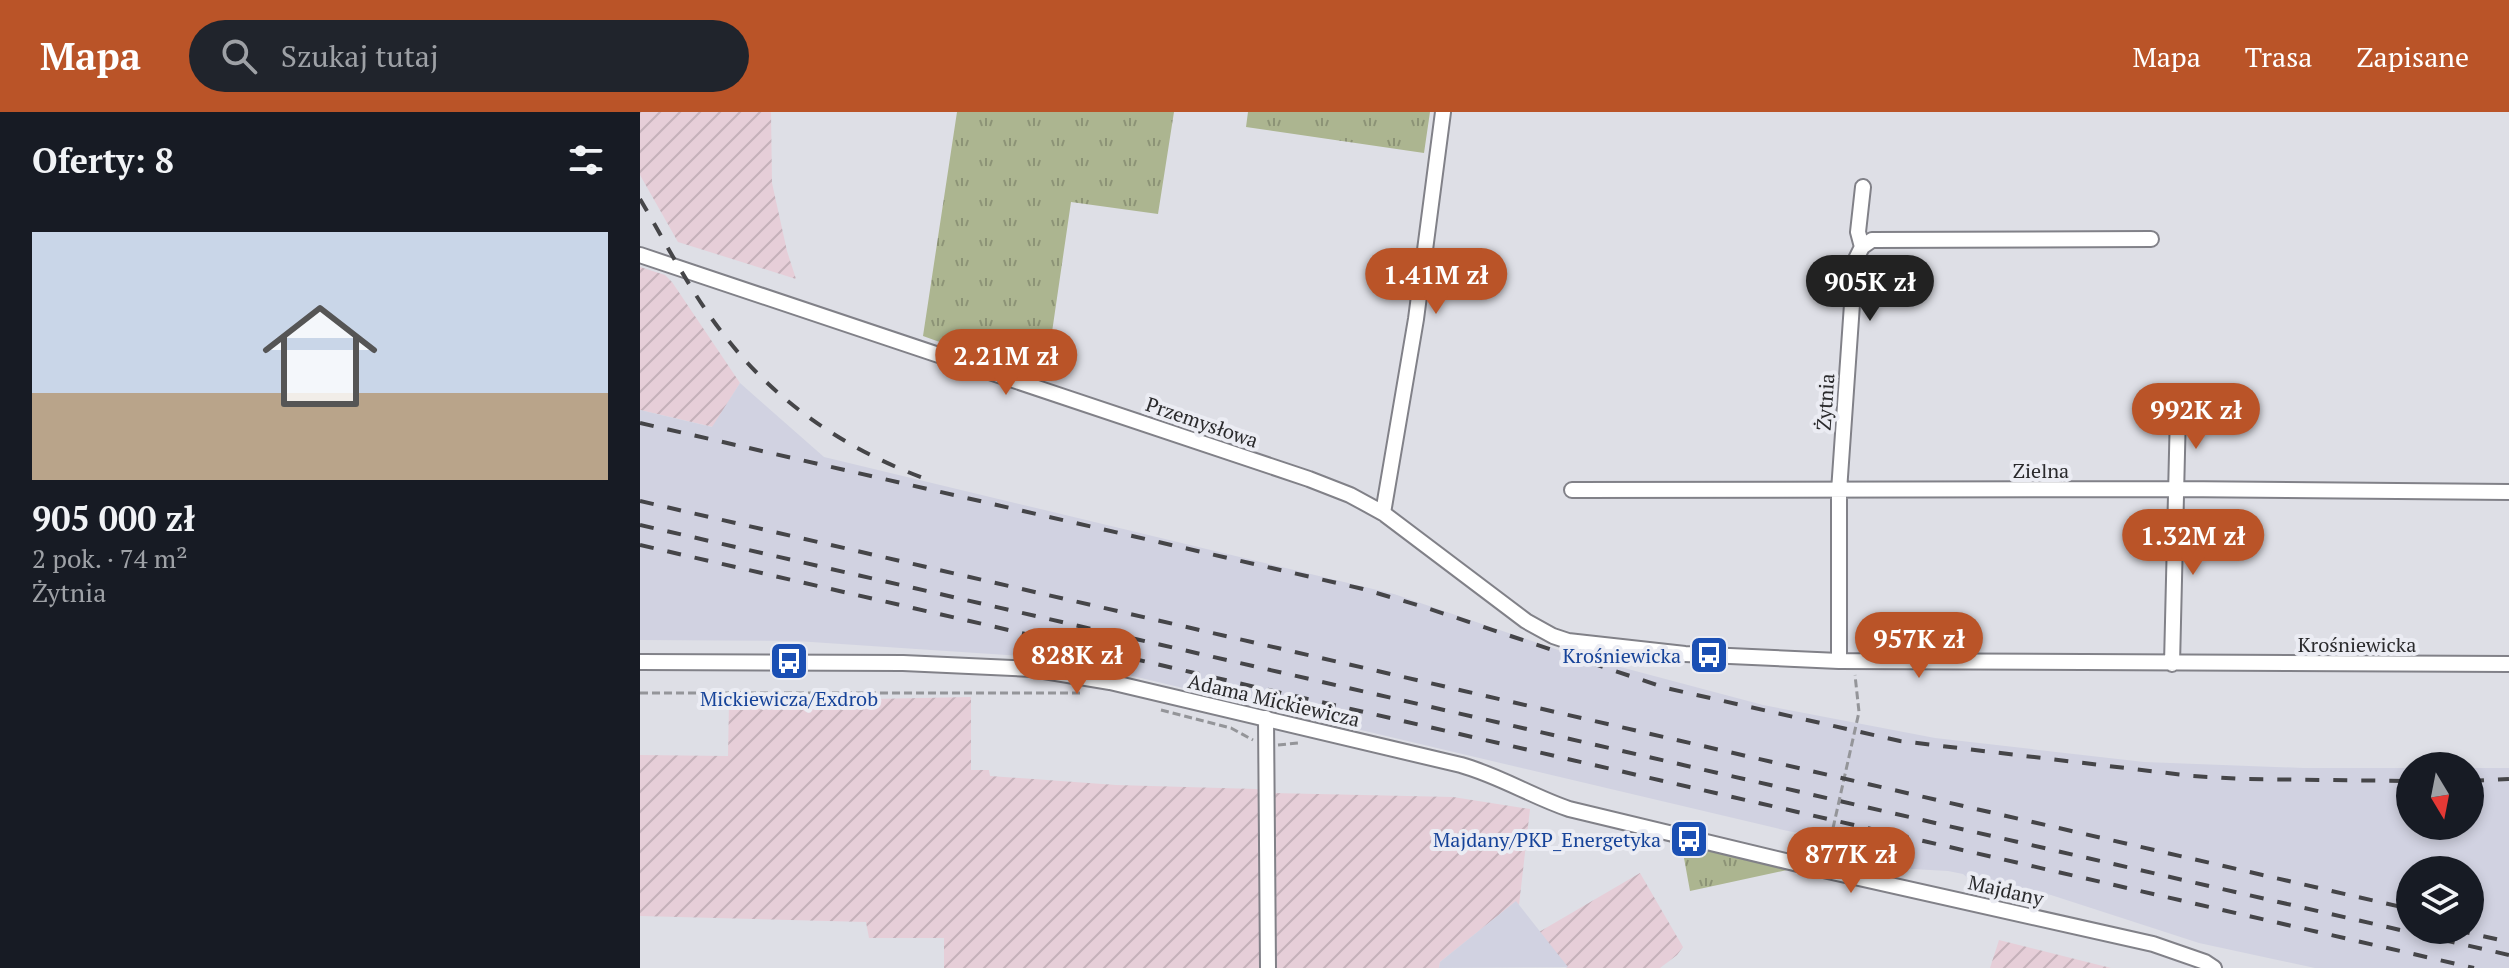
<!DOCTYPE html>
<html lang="pl">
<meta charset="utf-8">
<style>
:root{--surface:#171b24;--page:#20242c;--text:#f1f3f6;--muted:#9ea1a6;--accent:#ba5428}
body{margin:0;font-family:"PT Serif",serif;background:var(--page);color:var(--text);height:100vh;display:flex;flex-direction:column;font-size:30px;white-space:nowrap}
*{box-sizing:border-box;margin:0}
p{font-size:26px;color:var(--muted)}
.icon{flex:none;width:44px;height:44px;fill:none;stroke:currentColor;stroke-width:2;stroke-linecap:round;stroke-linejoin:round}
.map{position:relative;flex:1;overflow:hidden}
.panel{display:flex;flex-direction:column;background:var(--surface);width:640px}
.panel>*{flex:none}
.needle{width:52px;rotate:170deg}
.buttons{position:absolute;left:1756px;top:640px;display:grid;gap:16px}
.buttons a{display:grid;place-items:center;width:88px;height:88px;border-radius:50%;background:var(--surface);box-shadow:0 4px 12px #0003;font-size:40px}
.price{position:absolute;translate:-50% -68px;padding:0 18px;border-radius:28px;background:var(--accent);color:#fff;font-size:26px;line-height:52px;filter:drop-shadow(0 2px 4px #0008)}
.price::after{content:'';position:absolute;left:50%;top:48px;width:24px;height:18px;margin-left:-12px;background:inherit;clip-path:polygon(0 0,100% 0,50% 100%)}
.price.current{background:#222;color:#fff}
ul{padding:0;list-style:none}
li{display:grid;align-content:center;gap:16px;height:424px;padding:0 32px}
li span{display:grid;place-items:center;height:248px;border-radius:0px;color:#555}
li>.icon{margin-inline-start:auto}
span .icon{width:144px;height:144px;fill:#fffc;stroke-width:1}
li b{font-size:34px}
h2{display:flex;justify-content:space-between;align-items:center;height:96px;padding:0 32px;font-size:34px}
header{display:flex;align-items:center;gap:48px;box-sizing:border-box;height:112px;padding:0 40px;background:var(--accent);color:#fff}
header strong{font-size:38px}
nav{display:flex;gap:44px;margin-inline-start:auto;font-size:28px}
.search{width:560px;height:72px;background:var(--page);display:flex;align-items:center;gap:20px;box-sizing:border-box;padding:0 28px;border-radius:44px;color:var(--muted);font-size:30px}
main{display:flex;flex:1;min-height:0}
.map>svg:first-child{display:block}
.industrial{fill:url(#industrial-furrows)}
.built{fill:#d1d2e1;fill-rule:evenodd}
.grass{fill:url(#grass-tufts)}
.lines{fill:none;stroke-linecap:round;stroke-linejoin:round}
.minor-casing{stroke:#818188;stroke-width:18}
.path{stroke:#949599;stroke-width:3;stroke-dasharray:8 4;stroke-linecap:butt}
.minor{stroke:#fff;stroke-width:14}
.rail{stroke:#454548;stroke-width:4;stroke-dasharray:14 14;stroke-linecap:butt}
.labels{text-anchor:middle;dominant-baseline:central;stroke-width:8;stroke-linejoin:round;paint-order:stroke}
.street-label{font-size:20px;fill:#2a2a2c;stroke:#ebecf3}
.transit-label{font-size:20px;fill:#164399;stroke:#ebecf3;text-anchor:end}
</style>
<header>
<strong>Mapa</strong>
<div class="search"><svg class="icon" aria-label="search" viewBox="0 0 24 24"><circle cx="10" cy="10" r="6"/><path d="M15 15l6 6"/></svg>Szukaj tutaj</div>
<nav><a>Mapa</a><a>Trasa</a><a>Zapisane</a></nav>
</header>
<main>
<section class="panel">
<h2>Oferty: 8<svg class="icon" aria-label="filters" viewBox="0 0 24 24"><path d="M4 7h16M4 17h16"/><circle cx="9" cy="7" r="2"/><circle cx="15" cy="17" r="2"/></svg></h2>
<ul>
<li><span style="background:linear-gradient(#c9d6e8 65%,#b9a48a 0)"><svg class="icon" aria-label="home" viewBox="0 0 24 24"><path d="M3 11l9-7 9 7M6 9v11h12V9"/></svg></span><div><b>905 000 zł</b><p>2 pok. · 74 m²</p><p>Żytnia</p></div></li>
</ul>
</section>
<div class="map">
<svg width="1869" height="856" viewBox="0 0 1869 856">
<defs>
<pattern id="industrial-furrows" width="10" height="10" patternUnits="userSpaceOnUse" patternTransform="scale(2)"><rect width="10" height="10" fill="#e6ced8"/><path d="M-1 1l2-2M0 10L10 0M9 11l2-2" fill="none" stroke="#c5b1ba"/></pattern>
<pattern id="grass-tufts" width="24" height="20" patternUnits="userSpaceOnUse" patternTransform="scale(2)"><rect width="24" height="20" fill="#acb590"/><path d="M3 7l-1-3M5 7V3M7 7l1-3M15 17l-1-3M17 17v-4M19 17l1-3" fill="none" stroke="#8c9376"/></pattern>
</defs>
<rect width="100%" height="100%" fill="#dedfe6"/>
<path class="industrial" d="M0,0H131L132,71L147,139L156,167L38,130L0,63Z
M0,155L25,163L32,170L100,271L73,315L0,298Z
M331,585V658H349L350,664L476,673L616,677L632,681L813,685L890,697L879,793L875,790L800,850L799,856H304V826H229L226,810L0,804V643L88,644L89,590Z
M1000,761L1043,835L1037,843L1020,856H927L899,820Z
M1359,828L1471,856H1350Z"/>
<path class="built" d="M100,271L184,345L754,482L924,540L1123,593L1295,626L1504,650L1663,656H1770V714H1830V656H1869V856H1675L1559,831L1411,783L1329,767L1323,762L1308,759L1255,756L1203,729L1148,719L387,539L381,544L156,529L0,528V298L72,315ZM1770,758H1830V818H1770Z
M876,789L928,855L799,856L800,850Z"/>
<path class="grass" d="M317,0H534L518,102L431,90L405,268L283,224Z
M608,0H790L784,41L606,15Z
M1044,732L1152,757L1050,779L1042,735Z"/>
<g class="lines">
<defs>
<path id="minor" d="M1222,135L1218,120L1223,75
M0,143L669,367L710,383L743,401L886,509L913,524L928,529L1045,542L1199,549L1869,552
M932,378L1535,377L1869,380
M743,401L776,207L803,0
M1199,549V379L1215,149L1222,135L1232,128L1511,127
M0,550L263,551L392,557L470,570L821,653C860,664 891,684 929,697L1179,757L1513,832L1565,850L1574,856
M1532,552L1538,299
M626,606L628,856"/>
</defs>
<use href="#minor" class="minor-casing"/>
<path class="path" d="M0,581H440
M521,598L591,616L613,628
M638,633L659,631
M1173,742L1189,734L1219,600L1215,563"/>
<use href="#minor" class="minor"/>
<path class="rail" d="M0,87C27,133 51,181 84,223C136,291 207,338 286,367
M0,311L723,477L784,495L1026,576L1260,629L1552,664L1604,667L1770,669
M0,389L1770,797
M0,413L1869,843
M0,433L1834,856
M1830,669L1869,667
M1816,818L1869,830"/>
</g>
<defs>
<symbol id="bus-square" viewBox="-11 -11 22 22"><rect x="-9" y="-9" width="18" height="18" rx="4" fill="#1a4fb4" stroke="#ebecf3"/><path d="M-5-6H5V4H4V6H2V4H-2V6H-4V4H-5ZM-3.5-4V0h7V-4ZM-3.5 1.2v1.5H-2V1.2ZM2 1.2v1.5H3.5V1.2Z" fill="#fff"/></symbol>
</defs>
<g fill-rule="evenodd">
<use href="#bus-square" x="1047" y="521" width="44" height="44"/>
<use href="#bus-square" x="127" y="527" width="44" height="44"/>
<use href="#bus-square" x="1027" y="705" width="44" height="44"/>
</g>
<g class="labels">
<g class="street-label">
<text transform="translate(1185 290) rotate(-86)">Żytnia</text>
<text transform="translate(562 310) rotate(19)">Przemysłowa</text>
<text x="1401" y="358">Zielna</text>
<text x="1717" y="532">Krośniewicka</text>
<text transform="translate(634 588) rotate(13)">Adama Mickiewicza</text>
<text transform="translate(1366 778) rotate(13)">Majdany</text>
</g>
<g class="transit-label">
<text x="1041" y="543">Krośniewicka</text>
<text x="149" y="586" text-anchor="middle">Mickiewicza/Exdrob</text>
<text x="1021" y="727">Majdany/PKP_Energetyka</text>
</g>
</g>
</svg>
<div class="buttons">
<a><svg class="needle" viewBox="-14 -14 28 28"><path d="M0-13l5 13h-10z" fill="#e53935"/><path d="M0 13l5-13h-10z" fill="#9ea1a6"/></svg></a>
<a><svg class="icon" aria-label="layers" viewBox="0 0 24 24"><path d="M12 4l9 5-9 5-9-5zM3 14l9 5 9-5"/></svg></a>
</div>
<b class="price" style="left:796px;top:204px">1.41M zł</b>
<b class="price current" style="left:1230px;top:211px">905K zł</b>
<b class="price" style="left:366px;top:285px">2.21M zł</b>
<b class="price" style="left:1556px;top:339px">992K zł</b>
<b class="price" style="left:1553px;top:465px">1.32M zł</b>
<b class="price" style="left:1279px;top:568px">957K zł</b>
<b class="price" style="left:437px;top:584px">828K zł</b>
<b class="price" style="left:1211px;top:783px">877K zł</b>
</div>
</main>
